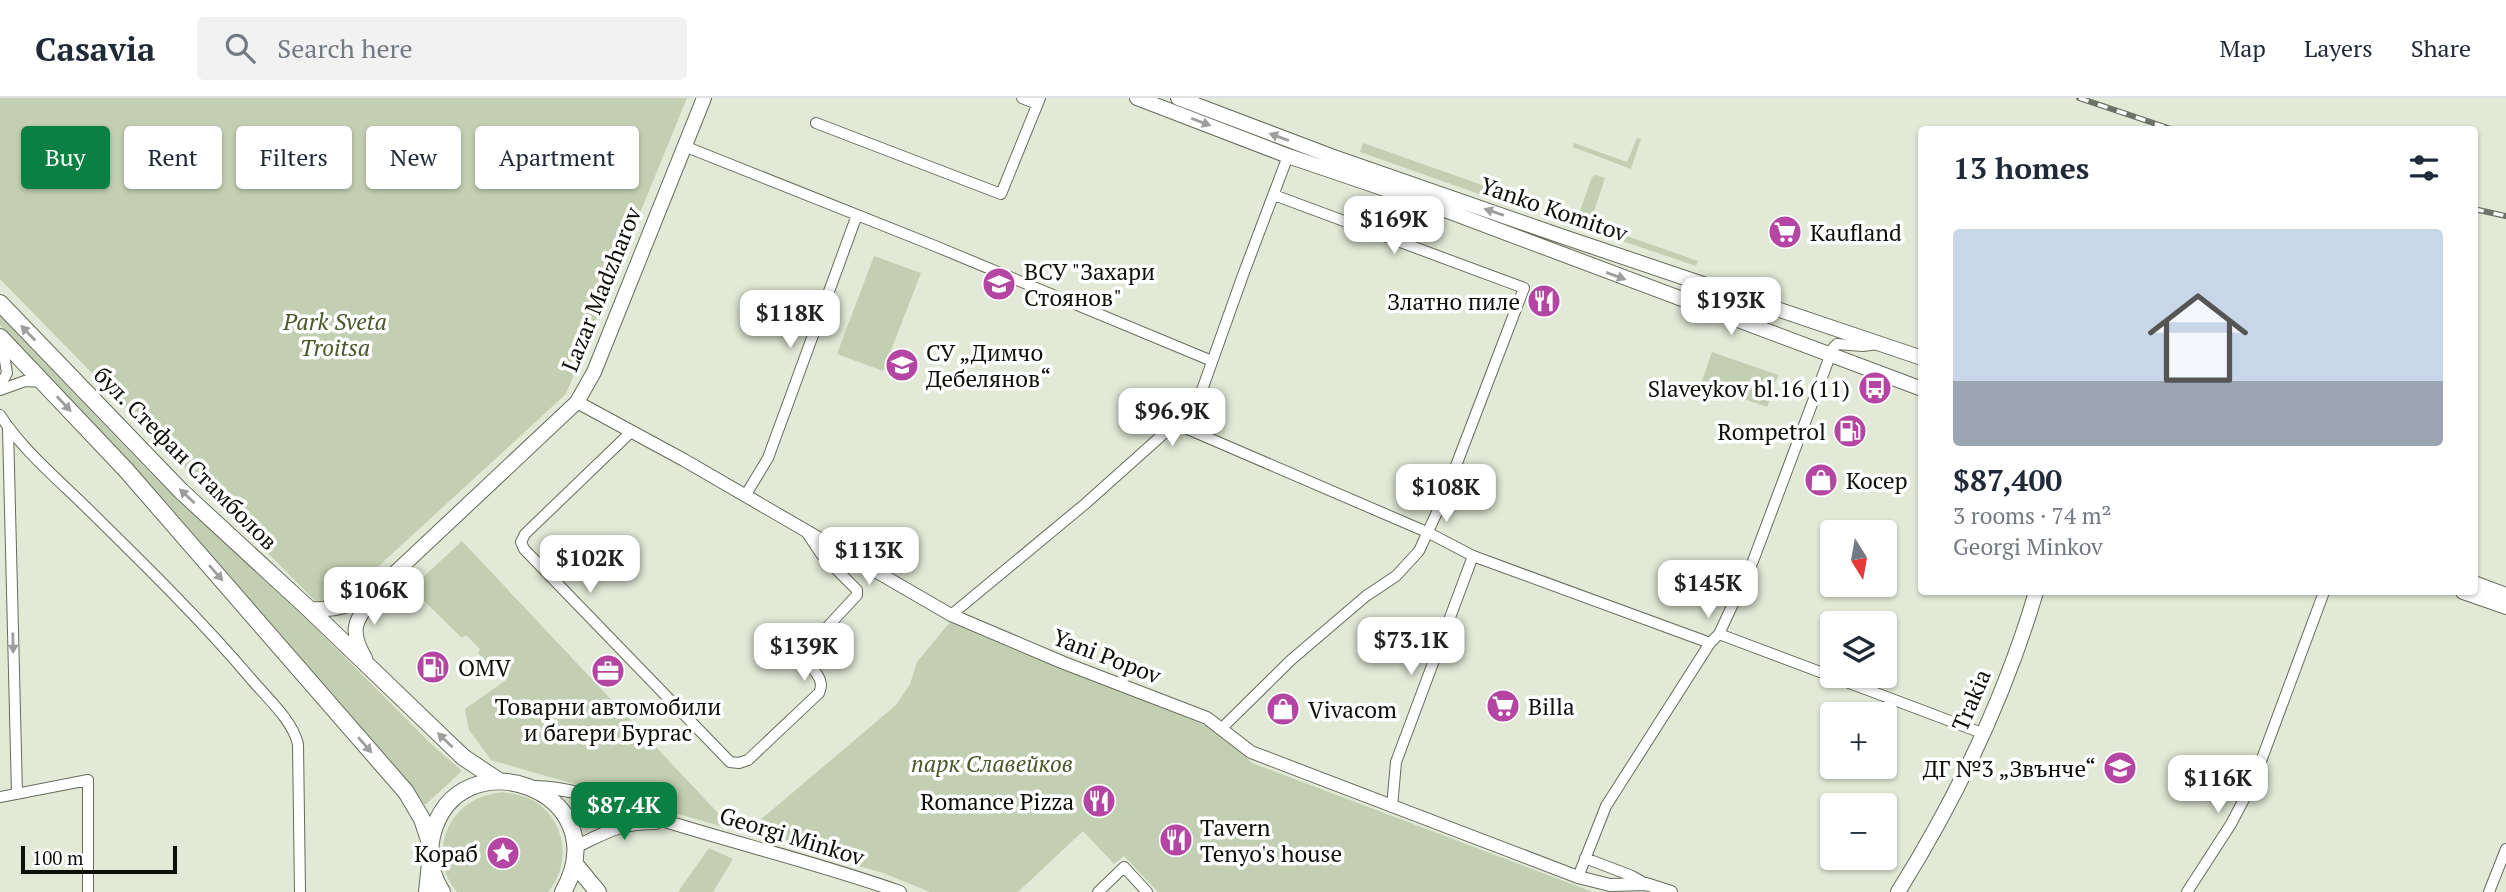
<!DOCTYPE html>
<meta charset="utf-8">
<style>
:root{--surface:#fff;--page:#f2f2f3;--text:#1f2937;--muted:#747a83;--line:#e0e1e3;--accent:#0b8043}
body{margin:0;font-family:"PT Serif",serif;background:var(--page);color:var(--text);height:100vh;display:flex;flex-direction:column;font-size:26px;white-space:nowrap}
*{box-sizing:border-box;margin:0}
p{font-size:23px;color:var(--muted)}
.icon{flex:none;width:38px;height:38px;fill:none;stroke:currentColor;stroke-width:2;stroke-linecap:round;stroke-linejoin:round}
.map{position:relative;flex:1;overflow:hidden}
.details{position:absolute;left:1918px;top:28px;width:560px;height:469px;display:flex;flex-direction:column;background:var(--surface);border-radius:7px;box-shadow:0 2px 5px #0004}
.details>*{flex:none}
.banner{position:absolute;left:21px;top:28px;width:665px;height:63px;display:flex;gap:14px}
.needle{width:46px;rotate:169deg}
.controls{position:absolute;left:1820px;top:422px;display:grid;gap:14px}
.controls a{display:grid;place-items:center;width:77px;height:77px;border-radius:7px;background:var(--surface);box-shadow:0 2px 5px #0004;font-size:35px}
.scale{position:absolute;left:21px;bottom:18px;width:156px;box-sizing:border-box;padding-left:7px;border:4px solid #0d0f09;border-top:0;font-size:19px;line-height:24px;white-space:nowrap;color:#0d0f09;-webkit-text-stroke:5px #fff;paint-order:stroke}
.price{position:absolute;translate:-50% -60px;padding:0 16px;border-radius:14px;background:#fff;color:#222;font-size:23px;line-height:46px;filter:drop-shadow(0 2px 4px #0008)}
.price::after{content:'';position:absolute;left:50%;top:42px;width:21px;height:16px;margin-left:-10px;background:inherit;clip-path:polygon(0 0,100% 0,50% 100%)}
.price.on{background:var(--accent);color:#fff}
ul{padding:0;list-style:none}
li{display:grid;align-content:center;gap:14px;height:371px;padding:0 35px}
li span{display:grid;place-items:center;height:217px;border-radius:7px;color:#555}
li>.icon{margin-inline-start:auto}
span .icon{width:126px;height:126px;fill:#fffc;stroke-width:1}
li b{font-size:30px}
h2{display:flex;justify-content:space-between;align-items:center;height:84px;padding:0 35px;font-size:30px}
.tag{padding:0 24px;border-radius:7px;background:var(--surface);box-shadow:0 2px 5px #0004;font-size:24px;line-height:63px}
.tag.on{background:var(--accent);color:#fff}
header{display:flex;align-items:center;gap:42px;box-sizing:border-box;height:98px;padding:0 35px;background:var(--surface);border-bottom:2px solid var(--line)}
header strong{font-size:33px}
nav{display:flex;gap:38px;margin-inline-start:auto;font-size:24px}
.search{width:490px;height:63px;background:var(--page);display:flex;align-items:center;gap:18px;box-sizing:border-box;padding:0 24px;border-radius:7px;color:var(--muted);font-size:26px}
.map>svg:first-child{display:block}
.green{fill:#c3cfb2}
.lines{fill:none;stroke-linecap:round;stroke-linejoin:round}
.minor-casing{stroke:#666c5c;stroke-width:12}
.tertiary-casing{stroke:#666c5c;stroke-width:14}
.secondary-casing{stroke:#666c5c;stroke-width:16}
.primary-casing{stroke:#666c5c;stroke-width:18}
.minor{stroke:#fff;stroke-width:10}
.tertiary{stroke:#fff;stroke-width:12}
.secondary{stroke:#fff;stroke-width:14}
.primary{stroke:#fff;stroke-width:16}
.rail-casing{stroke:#6f7367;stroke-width:6}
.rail{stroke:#fff;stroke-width:3.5;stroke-dasharray:10;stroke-linecap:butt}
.oneway{fill:#9e9f9d}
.labels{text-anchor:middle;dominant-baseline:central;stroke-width:7;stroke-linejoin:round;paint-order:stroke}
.street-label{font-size:23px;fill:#0d0f09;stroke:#fff}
.poi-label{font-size:23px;fill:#0d0f09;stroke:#fff;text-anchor:start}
.park-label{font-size:23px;font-style:italic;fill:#485829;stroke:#fff}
</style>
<header>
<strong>Casavia</strong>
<div class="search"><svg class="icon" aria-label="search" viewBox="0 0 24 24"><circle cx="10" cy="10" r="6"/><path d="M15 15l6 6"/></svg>Search here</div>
<nav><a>Map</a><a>Layers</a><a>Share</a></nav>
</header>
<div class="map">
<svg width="2506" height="794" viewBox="0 0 2506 794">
<rect width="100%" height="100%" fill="#e2e9d6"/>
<path class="green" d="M0,0H687L566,296L344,500C335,505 324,507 314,502L0,181Z
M1637,40L1641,41L1631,71L1573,49L1574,45L1627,64Z
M1363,45L1533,105L1530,114L1360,54Z
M1596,77L1605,80L1590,125L1698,163L1696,168L1587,131C1581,126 1578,124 1579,116L1592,79Z
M874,158L921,175L883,273L837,256Z
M0,218L157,382L290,504L430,645L462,673L425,707L412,688L153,390L0,227Z
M1712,254L1778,277L1767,309L1701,286Z
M462,443L734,732L491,662L469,632L465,611L506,582L478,555L480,551L466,537L462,540L422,501L417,505L407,494Z
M950,524L1214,631L1252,665L1593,794H1158L1124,758L1114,766L1083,733L1018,794H930L883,775L745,735L896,607L910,586L917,564Z
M502,694C513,696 524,697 534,703C566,722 572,766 548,794H457C433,767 440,723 471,704C480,698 491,696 502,694Z
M709,750L733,761L713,794H678Z"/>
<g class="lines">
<defs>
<path id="minor" d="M1022,0L1037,6
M816,25L1001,96L1040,0
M684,48L935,148L1212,263
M0,288L7,275L2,244
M0,292L25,283L44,284
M0,317C23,353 60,383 91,414C146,468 202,523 252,582C269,602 292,622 298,646L300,794
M1176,326L1429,435L1473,458L1710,545
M8,330L17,696
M631,334L525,436L521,444L524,451L730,664L739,665L748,662L819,595C828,577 803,569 806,552L857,497V492L821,456L805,432
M745,398L768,360L857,117
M951,517L1085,406L1197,306L1243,177L1288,58
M1719,536L1982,635
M1222,630L1291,562L1366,498L1396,478L1419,453L1444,399L1524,190L1274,97
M0,699L88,682V794
M1392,709L1396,664L1473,458
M1585,760L1632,778L1646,786
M1578,779L1606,708L1710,545L1719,536L1753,463L1833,250L1837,246L1863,248L1877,246
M1098,794L1124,769L1147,794
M2187,794L2231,726L2254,682L2324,494
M2489,794L2506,751"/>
<path id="tertiary" d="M577,304L684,362L951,517L1064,565L1207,620L1251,654L1578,779L1610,787L1646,786L1671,794
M533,689C579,689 624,711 668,724C746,748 824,767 900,794
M575,749C607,734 619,725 656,725"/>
<path id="secondary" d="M1137,0L1288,58L1429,106L1922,291
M1178,0L1331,58L1558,137L1922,260
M2474,485L2506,497
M2463,494L2506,509
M309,511C341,513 354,506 380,489L577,304L594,274L704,0
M365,560C347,530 357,521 376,495
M426,794L429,765
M1898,794C1956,701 2005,599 2036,494"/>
<path id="primary" d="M0,205L181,393L309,511L463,659L499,683
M0,239L126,372L406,694L422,721L430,745
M574,765L598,794
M442,794C431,777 428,757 432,738C457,635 621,692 563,794"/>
</defs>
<use href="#minor" class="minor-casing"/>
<use href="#tertiary" class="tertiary-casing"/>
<use href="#secondary" class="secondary-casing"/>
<use href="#primary" class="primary-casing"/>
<use href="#minor" class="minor"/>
<use href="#tertiary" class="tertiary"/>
<use href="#secondary" class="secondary"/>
<use href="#primary" class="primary"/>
<defs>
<path id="rail" d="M2079,0L2174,32
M2474,111L2506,118"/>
</defs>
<use href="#rail" class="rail-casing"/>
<use href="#rail" class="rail"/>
</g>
<defs><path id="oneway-solid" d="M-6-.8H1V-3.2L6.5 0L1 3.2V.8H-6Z" transform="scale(1.75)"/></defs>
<g class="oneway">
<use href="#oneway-solid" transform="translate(1201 24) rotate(21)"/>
<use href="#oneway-solid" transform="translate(1279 39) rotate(-160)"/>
<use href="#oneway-solid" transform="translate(1494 114) rotate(-161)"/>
<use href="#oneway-solid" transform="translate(1616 178) rotate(20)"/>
<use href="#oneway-solid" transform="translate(28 235) rotate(-134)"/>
<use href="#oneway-solid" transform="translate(64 306) rotate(47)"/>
<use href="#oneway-solid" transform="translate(187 398) rotate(-137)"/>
<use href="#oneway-solid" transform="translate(216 475) rotate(49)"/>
<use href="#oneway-solid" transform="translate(13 545) rotate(89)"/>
<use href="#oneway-solid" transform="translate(445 642) rotate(-136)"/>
<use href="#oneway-solid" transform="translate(365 647) rotate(49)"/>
</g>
<defs>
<symbol id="supermarket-disc" viewBox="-11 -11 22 22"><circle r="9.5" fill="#b445a2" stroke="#fff"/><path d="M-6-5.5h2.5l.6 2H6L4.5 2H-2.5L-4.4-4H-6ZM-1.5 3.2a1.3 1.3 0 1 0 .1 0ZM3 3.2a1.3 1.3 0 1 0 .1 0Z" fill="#fff"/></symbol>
<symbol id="school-disc" viewBox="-11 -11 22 22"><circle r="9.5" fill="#b445a2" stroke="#fff"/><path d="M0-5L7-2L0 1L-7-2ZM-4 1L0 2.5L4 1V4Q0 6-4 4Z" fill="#fff"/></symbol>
<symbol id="restaurant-disc" viewBox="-11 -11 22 22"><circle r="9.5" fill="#b445a2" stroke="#fff"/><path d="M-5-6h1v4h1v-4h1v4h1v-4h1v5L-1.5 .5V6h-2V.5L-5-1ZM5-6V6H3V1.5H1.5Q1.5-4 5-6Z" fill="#fff"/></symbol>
<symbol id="bus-disc" viewBox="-11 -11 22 22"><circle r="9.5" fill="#b445a2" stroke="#fff"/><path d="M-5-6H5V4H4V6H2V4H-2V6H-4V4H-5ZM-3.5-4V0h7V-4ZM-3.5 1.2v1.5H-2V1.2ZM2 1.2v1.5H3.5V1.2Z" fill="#fff"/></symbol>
<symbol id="fuel-disc" viewBox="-11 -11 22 22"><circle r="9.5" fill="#b445a2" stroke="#fff"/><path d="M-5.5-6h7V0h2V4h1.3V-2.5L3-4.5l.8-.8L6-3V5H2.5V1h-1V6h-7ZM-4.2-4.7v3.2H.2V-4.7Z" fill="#fff"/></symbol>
<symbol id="shop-disc" viewBox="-11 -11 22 22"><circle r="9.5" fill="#b445a2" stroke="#fff"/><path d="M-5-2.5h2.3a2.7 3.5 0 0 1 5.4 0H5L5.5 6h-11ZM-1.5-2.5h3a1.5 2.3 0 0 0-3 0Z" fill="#fff"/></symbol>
<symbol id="office-disc" viewBox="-11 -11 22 22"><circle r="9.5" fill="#b445a2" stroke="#fff"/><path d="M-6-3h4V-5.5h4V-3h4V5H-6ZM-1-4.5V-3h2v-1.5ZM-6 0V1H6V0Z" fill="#fff"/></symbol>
<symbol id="sight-disc" viewBox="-11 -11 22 22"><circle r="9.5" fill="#b445a2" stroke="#fff"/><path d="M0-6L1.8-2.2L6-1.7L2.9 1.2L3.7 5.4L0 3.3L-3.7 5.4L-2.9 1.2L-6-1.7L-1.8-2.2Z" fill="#fff"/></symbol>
</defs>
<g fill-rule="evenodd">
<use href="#supermarket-disc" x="1766" y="115" width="38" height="38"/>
<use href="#school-disc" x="980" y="167" width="38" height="38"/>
<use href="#restaurant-disc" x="1525" y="184" width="38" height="38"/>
<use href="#school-disc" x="883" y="248" width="38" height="38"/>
<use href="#bus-disc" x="1856" y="271" width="38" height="38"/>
<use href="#fuel-disc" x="1831" y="314" width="38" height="38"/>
<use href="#shop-disc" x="1802" y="363" width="38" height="38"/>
<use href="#fuel-disc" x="414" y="550" width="38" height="38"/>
<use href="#office-disc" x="589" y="554" width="38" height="38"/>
<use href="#supermarket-disc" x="1484" y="589" width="38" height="38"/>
<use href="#shop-disc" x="1264" y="592" width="38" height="38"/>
<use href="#school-disc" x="2101" y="651" width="38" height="38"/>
<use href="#restaurant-disc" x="1080" y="684" width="38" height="38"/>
<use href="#restaurant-disc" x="1157" y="723" width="38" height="38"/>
<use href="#sight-disc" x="484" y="736" width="38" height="38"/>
</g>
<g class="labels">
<g class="street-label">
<text transform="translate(1554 111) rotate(19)">Yanko Komitov</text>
<text transform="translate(601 191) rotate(-68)">Lazar Madzharov</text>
<text transform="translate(186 360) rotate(45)">бул. Стефан Стамболов</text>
<text transform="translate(1107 558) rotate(21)">Yani Popov</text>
<text transform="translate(1971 602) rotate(-67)">Trakia</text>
<text transform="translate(792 738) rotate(17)">Georgi Minkov</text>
</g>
<g class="poi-label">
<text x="1810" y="134">Kaufland</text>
<text x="1024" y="173">ВСУ "Захари<tspan x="1024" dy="26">Стоянов"</tspan></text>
<text x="1520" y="203" text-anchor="end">Златно пиле</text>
<text x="926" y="254">СУ „Димчо<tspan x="926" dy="26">Дебелянов“</tspan></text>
<text x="1850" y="290" text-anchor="end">Slaveykov bl.16 (11)</text>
<text x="1826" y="333" text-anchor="end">Rompetrol</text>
<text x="1846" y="382">Косер</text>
<text x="458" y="569">OMV</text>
<text x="608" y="608" text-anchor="middle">Товарни автомобили<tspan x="608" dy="26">и багери Бургас</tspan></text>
<text x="1528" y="608">Billa</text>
<text x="1308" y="611">Vivacom</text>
<text x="2096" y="670" text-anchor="end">ДГ №3 „Звънче“</text>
<text x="1074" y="703" text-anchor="end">Romance Pizza</text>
<text x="1200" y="729">Tavern<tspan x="1200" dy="26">Tenyo's house</tspan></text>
<text x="478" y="755" text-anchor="end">Кораб</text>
</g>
<g class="park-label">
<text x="335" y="223">Park Sveta<tspan x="335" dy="26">Troitsa</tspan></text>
<text x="992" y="665">парк Славейков</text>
</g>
</g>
</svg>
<div class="controls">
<a><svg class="needle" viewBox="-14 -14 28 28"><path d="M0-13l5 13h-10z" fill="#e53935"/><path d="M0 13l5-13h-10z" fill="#747a83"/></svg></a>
<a><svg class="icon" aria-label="layers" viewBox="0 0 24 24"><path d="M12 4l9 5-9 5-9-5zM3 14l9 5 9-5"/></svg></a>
<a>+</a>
<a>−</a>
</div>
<div class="scale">100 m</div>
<b class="price" style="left:1394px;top:158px">$169K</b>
<b class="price" style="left:1731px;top:239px">$193K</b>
<b class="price" style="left:790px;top:252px">$118K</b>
<b class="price" style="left:1172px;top:350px">$96.9K</b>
<b class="price" style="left:1446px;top:426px">$108K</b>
<b class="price" style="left:869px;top:489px">$113K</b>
<b class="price" style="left:590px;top:497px">$102K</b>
<b class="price" style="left:1708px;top:522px">$145K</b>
<b class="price" style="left:374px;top:529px">$106K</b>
<b class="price" style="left:1411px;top:579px">$73.1K</b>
<b class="price" style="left:804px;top:585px">$139K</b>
<b class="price" style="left:2218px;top:717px">$116K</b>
<b class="price on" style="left:624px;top:744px">$87.4K</b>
<div class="banner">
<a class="tag on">Buy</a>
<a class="tag">Rent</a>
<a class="tag">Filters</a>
<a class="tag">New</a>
<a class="tag">Apartment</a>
</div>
<section class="details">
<h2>13 homes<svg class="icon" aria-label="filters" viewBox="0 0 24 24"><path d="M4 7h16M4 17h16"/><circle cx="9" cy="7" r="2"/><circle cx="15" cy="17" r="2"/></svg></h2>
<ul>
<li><span style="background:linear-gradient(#c9d6e8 70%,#9aa5b1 0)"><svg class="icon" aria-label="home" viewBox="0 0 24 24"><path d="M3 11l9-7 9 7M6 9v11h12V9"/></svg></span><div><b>$87,400</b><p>3 rooms · 74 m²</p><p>Georgi Minkov</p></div></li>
</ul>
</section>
</div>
